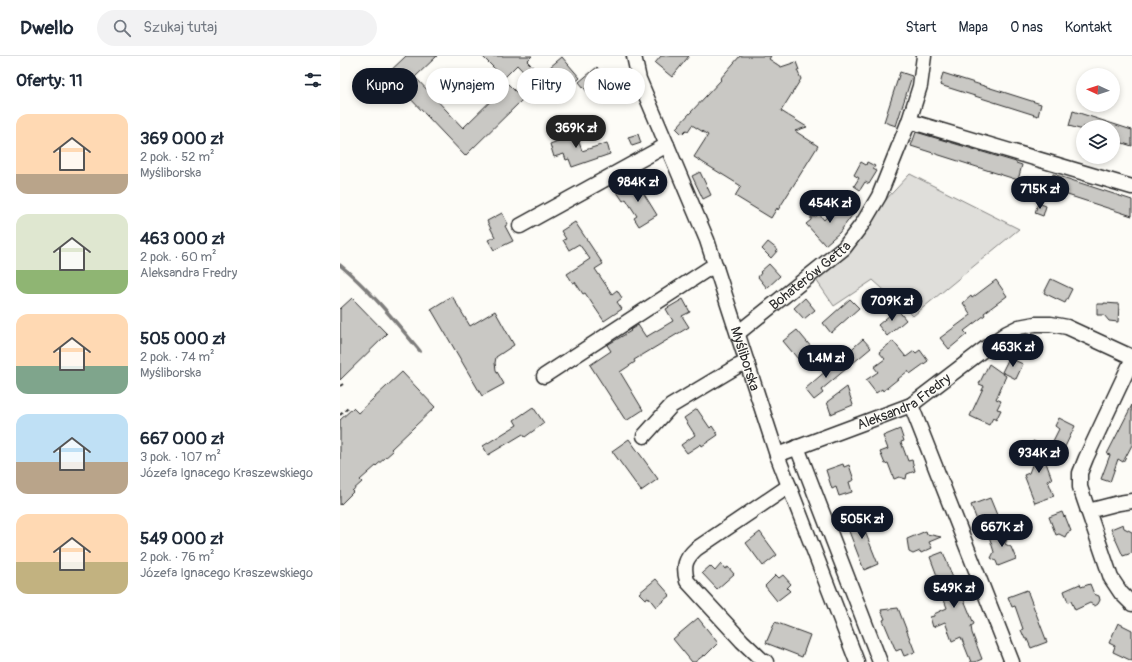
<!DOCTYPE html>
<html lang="pl">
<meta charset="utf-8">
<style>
:root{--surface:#fff;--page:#f2f2f3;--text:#1f2937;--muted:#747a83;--line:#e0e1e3;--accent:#111827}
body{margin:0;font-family:Pangolin,sans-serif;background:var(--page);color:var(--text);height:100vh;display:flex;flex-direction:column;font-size:15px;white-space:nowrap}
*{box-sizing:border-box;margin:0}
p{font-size:13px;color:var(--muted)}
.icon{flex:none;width:22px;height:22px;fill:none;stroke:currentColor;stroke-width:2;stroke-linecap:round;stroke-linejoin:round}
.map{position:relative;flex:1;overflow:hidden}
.sheet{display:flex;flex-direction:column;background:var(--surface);width:340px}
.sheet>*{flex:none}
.hud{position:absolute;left:12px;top:12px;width:380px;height:36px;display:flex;gap:8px}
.needle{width:26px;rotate:273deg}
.controls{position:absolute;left:736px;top:12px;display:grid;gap:8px}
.controls a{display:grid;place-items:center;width:44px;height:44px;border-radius:50%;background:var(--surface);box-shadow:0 2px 6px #0003;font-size:20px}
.price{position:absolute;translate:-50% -34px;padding:0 9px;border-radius:14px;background:var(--accent);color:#fff;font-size:13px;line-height:26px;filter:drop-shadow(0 1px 2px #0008)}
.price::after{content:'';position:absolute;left:50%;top:24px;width:12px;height:9px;margin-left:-6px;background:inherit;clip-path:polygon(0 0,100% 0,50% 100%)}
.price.on{background:#222;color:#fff}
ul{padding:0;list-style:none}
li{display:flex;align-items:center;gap:12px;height:100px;padding:0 16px}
li span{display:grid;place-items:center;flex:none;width:112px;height:80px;border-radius:12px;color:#555}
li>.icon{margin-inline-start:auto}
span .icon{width:48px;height:48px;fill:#fffc;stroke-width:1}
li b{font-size:17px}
h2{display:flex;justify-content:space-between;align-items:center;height:48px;padding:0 16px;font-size:17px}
.tag{padding:0 14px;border-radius:18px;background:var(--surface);box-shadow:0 2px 6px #0003;font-size:14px;line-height:36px}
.tag.on{background:var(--accent);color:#fff}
header{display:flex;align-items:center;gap:24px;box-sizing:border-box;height:56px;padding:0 20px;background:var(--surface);border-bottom:1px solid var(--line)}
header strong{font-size:19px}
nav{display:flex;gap:22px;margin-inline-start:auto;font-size:14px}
.search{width:280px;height:36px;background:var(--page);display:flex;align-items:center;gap:10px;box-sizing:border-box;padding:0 14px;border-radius:22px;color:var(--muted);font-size:15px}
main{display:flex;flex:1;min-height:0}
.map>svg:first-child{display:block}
.green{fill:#dfdeda;stroke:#858482}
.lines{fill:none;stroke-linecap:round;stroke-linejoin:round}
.stream{stroke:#7e7d7b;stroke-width:3.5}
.building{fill:#c9c8c4;stroke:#2b2b2b}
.minor-casing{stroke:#2b2b2b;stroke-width:17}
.path{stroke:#2b2b2b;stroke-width:2;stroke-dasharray:4 3;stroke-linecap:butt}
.minor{stroke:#fdfcf7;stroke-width:14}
.labels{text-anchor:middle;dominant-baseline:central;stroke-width:3;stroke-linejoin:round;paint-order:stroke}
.street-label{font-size:14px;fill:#2b2b2b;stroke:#fdfcf7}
</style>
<header>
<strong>Dwello</strong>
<div class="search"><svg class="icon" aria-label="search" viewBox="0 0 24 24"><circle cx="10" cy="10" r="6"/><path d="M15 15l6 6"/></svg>Szukaj tutaj</div>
<nav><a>Start</a><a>Mapa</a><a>O nas</a><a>Kontakt</a></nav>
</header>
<main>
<section class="sheet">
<h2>Oferty: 11<svg class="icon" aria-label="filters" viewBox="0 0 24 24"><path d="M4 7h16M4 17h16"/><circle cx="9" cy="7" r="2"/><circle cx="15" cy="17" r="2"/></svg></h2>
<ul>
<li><span style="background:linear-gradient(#ffd9b3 75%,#b9a48a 0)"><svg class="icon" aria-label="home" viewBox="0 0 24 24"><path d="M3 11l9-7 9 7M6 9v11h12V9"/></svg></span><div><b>369 000 zł</b><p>2 pok. · 52 m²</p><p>Myśliborska</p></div></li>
<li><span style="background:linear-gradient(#dfe7d0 70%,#8fb573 0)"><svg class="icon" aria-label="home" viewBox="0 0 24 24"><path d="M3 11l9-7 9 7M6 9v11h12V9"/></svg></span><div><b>463 000 zł</b><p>2 pok. · 60 m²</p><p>Aleksandra Fredry</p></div></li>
<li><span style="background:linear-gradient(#ffd9b3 65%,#7fa58c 0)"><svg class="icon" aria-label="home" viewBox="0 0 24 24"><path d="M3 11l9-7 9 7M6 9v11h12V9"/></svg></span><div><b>505 000 zł</b><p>2 pok. · 74 m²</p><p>Myśliborska</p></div></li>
<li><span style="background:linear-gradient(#bfe0f5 60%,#b9a48a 0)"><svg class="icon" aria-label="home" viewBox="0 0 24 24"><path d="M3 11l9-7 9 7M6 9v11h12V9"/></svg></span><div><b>667 000 zł</b><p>3 pok. · 107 m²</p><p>Józefa Ignacego Kraszewskiego</p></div></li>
<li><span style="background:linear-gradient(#ffd9b3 60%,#c2b280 0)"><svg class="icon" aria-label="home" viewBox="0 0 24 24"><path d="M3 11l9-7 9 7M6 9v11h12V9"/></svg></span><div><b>549 000 zł</b><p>2 pok. · 76 m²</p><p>Józefa Ignacego Kraszewskiego</p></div></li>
</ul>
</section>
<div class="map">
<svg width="792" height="606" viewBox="0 0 792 606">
<rect width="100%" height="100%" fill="#fdfcf7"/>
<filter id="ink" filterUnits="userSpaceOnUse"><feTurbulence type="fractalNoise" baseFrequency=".025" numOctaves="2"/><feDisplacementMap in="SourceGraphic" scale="8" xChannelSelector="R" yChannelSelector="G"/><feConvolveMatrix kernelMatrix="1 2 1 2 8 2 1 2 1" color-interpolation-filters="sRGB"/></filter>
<g filter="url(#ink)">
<path class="green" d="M570,118L679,173L573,260L533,224L494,250L472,218L492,201Z"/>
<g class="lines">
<path class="stream" d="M0,209C30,234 55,265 80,295"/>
</g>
<path class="building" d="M66,0H97L75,21L123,72L168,28L183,43L125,100L47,18Z
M142,0H192L187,5L204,22L196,29L177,9L164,22Z
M321,0H349L332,21L315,7Z
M400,0H431L429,3L441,11L456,6L459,14H457L461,23L441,55L467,71L455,75L478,90L438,154L437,152L431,162L395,140L401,130L354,101L368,79L352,69L348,75L346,74L342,78L336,72L381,24L380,23Z
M222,1L240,22L229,32L210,11Z
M257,11L267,23L249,38L239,26Z
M560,16L572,20L556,70L544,66Z
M603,17L701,48L698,60L600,29Z
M733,55L792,74V90L773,84V71H743V74L729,70Z
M234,72L242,95L267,87L270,98L232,111L229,103L226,104L224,98L214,101L210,88L218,85L216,78Z
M576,76L676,106V107L682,109L678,124L571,90Z
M298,78L301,87L292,90L288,81Z
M521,106L526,109L527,106L535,110L533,113L537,115L529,128L525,126L520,134L514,130L519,122L514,119Z
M360,116L371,139L363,143L352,120Z
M713,118L792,144V160L709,133Z
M688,121L704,125L701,136L684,132Z
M296,125L317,159L299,170L294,162L297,160L291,151L286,143L283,145L277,136Z
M698,147L706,150L703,160L695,157Z
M501,148L513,158L499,177L485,189L466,168L471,164V161H475L479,158L484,164L495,151L497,153Z
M162,157L168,168L165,170L173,185L154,194L148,184L155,181L147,165Z
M235,166L263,208L255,213L272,238L277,234L282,242L277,246L282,253L264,265L245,237L243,238L235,226L233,227L227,218L250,203L239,188L229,194L223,184L226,183L221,175Z
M428,186L438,194L431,202L422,193Z
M429,208L440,220L427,232L418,221L421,217L420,216Z
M711,223L732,233L725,247L704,237Z
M656,224L667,240L644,257L645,259L624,275L627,278L609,293L600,282L631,259L623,247L631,240L632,242Z
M112,240L130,270L155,255L174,289L156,301L155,307L156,314L164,328L142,340L91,253Z
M12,242L47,278L0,324V253Z
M465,242L475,254L464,263L454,252Z
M343,243L350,256L342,260L349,271L294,304L295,306L280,316L303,354L286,365L250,309L271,295L267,289L291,275L290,274L298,269L306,281L333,265L326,253Z
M510,243L519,252L491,277L483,267Z
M764,247L779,248L778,266L769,265L764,259H757V248H764Z
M557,253L566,264L547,280L538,269Z
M457,274L477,298L463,309L443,285Z
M523,283L531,292L513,307L506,298Z
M553,285L566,301L574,295L576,297L580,294L588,305L570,318L568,315L543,335L542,333L536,337L526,324L538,316L534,311L545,303L539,296Z
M502,301L506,313L481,334L483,337L474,344L465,333Z
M669,302L683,308L676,323L662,316Z
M649,308L666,320L656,343L661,345L657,353L661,354L656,364L653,362L649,369L630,360L644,330L639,328Z
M62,316L95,351L51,393L53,395L20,424L22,426L12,435L13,436L0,449V364L13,352L18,357Z
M507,331L513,349L491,358L487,346Z
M792,349V389L783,406L778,403L770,426L761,423L770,399L767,398Z
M193,351L204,367L185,381L183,378L148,399L143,390L177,369L174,364Z
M357,353L370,372L372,370L378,379L362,390L361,388L347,397L341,389L355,379L344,362Z
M719,362L735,370L723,395L711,389L719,373L715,370Z
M560,373L564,385L561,386L568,405L572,404L575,415L567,418L566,423L559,421L554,423L548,407L545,408L540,396L548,393L543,380Z
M289,383L318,423L301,435L272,395Z
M693,385L710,392L705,404L712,423L708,425L714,440L695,447L684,419L689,417L694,404L690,402L689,399Z
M503,408L504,411L509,409L514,424L509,426L512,436L499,440L496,431L492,433L486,414Z
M650,442L657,459L638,467L631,449Z
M722,456L724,461L725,460L731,475L727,477L725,481L719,478L716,479L709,461Z
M526,457L530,471L524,473L538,508L524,514L505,465Z
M783,468L784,472L792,476V497L783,500L771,473Z
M673,471L665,488L671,491L676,503L658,510L656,505L651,502L654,496L649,480Z
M586,475L587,478L601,481L589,486L592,492L581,497L580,495L573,498L569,496L567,483Z
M420,476L437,499L423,510L406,487Z
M603,496L618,535L620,534L634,568L631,570L632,577L642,603L635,606H631L621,581L612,585L605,566L593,571L590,561L594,560V558L607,552L600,533H602L590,501Z
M381,508L385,513L388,511L394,518L377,533L362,517L370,510L375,515Z
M436,519L439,522L443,519L451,528L447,532L450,535L437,545L425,530Z
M316,523L330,539L316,551L308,541L305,543L299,537Z
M740,528L741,531L750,528L754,538L759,540L760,544L758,548L755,550L750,547L735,554L731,545L728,546L724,535Z
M687,534L707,586L691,592L687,583H685L681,574L683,573L675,550L672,551L668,541Z
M558,552L575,596L564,600L561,593L556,595L543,564L545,563L541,554Z
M358,562L378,587L365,600L364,599L355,606H352L333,583Z
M435,566L470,579L462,601L426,587Z
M778,567L792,574V605L773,596L775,590L769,587Z"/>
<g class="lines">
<defs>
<g id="minor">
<path id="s1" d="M294,0L299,23L367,184L437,399L517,606"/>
<path d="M569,65L792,131"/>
<path d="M180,170L327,89"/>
<path id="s2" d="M398,277L504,192L523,167L539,140L569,65L580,30L584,0"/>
<path d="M792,304L746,402L740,417V431L771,522L781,537L792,548"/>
<path d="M204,320L368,213L376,212"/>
<path d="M571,349L672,606"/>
<path d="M304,380L331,350L396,311L407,306"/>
<path d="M457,391L540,606"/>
<path id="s3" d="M437,399L571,349L647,291L667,277L679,271L695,268H711L727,271L792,301"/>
<path d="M748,455L779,447L792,445"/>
<path d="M426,606L423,605L402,585L347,525C343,510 345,503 356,493L449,430"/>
</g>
</defs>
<use href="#minor" class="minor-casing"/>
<path class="path" d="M0,330L3,328
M0,359L8,352"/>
<use href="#minor" class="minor"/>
</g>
</g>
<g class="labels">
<g class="street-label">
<text stroke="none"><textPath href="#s2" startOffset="92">Bohaterów Getta</textPath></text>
<text stroke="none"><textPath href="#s1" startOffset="323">Myśliborska</textPath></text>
<text stroke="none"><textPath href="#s3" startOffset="138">Aleksandra Fredry</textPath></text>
</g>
</g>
</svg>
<div class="controls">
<a><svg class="needle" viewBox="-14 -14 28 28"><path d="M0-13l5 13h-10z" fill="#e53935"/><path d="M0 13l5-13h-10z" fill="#747a83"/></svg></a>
<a><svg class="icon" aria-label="layers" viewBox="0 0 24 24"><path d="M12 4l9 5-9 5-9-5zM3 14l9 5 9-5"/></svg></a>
</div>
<b class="price on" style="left:236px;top:93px">369K zł</b>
<b class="price" style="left:298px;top:147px">984K zł</b>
<b class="price" style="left:700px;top:154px">715K zł</b>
<b class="price" style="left:490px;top:168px">454K zł</b>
<b class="price" style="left:552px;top:266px">709K zł</b>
<b class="price" style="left:673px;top:312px">463K zł</b>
<b class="price" style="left:486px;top:323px">1.4M zł</b>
<b class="price" style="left:699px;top:418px">934K zł</b>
<b class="price" style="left:522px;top:484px">505K zł</b>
<b class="price" style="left:662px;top:492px">667K zł</b>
<b class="price" style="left:614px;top:553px">549K zł</b>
<div class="hud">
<a class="tag on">Kupno</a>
<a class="tag">Wynajem</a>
<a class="tag">Filtry</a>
<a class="tag">Nowe</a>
</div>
</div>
</main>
